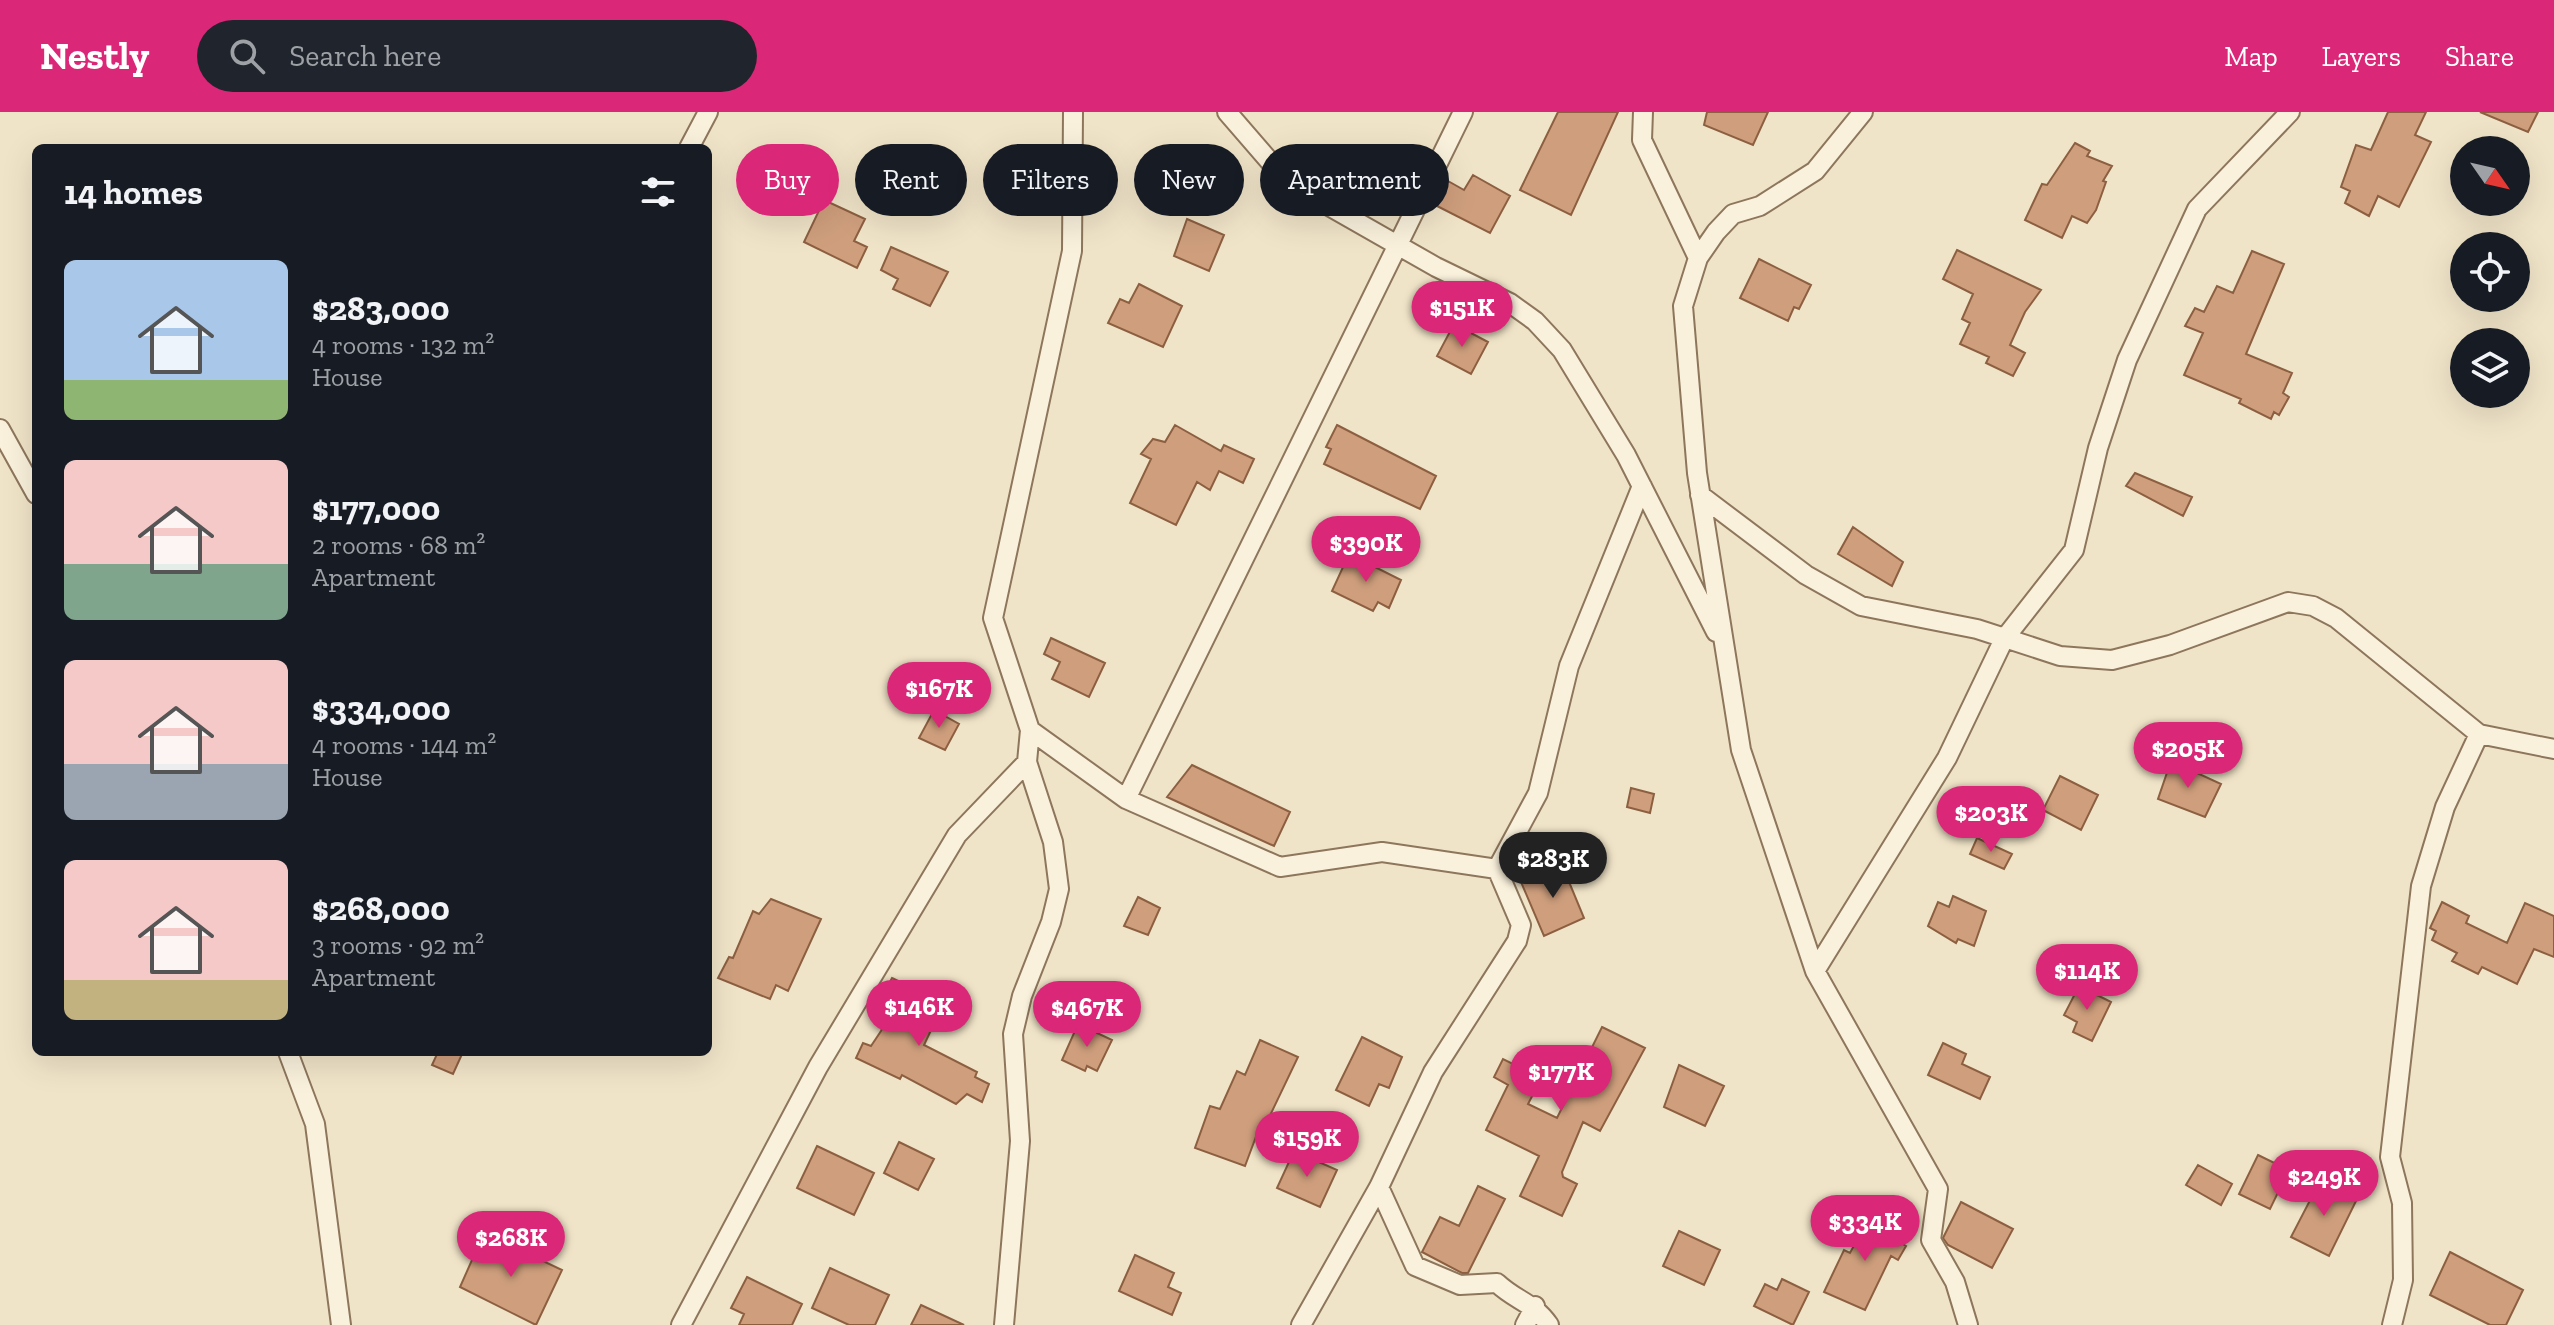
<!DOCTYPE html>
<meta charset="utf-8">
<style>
:root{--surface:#171b24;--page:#20242c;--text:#f1f3f6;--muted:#9ea1a6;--accent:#db2777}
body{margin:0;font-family:"Zilla Slab",serif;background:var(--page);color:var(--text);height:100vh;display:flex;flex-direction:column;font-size:30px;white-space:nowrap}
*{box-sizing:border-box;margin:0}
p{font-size:26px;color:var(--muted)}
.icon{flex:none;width:44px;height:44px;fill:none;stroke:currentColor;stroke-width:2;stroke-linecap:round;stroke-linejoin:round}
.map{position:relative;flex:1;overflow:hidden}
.details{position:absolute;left:32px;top:32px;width:680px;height:912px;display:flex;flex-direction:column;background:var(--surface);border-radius:12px;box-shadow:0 8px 32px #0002}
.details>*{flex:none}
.banner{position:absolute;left:736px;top:32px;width:760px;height:72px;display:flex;gap:16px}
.needle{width:52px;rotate:124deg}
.controls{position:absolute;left:2450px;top:24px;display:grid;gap:16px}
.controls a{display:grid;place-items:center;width:80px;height:80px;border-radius:50%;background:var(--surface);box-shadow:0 8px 32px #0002;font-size:40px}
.price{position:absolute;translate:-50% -68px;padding:0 18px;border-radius:28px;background:var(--accent);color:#fff;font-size:26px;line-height:52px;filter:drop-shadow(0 2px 4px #0008)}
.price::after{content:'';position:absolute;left:50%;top:48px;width:24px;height:18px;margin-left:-12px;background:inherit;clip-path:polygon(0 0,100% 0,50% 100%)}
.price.on{background:#222;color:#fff}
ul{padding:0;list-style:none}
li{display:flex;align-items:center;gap:24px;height:200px;padding:0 32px}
li span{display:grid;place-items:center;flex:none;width:224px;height:160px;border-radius:12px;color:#555}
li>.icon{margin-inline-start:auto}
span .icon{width:96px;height:96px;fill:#fffc;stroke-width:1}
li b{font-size:34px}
h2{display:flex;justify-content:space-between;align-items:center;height:96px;padding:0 32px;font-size:34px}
.chip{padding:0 28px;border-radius:36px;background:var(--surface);box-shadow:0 8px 32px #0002;font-size:28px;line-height:72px}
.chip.on{background:var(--accent);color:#fff}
header{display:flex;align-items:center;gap:48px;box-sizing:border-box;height:112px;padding:0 40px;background:var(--accent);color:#fff}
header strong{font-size:38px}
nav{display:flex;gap:44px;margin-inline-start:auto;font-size:28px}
.search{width:560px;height:72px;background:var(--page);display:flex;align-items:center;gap:20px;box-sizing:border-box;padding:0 28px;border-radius:44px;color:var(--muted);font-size:30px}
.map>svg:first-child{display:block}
.building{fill:#cf9f7d;stroke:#8d5f41;stroke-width:2}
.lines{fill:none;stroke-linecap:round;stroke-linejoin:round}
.street-casing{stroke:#8d765c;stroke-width:22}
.street{stroke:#faf1dc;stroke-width:18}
</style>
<header>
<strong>Nestly</strong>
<div class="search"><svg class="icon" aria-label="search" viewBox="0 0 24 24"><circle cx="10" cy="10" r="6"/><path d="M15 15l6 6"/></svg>Search here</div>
<nav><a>Map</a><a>Layers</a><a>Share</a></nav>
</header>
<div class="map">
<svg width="2554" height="1213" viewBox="0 0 2554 1213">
<rect width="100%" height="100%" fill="#f0e4c8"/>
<path class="building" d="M1558,0H1618L1571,103L1520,78Z
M1707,0H1768L1753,33L1704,13Z
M2388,0H2426L2415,23L2431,30L2399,95L2378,84L2369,104L2345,91L2350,79L2341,75L2356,33L2371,38Z
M2480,0H2538L2528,20Z
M2075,31L2090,39L2087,44L2112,54L2103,69L2106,70L2096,98L2087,111L2072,104L2062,126L2025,108L2042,72L2047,73Z
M1473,63L1510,84L1490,121L1435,93L1448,69L1464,78Z
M824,88L865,107L854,129L867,135L857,156L804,130Z
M1187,107L1224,123L1209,159L1174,144Z
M891,135L948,160L930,194L893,177L898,167L881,158Z
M1957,138L2041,178L2025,200L2010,233L2025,241L2013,264L1986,251L1989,245L1960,232L1970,211L1962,207L1973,182L1943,167Z
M2252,139L2284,152L2246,242L2292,261L2283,281L2289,285L2279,303L2274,300L2271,307L2239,291L2241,287L2184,263L2203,221L2185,214L2195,196L2204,200L2217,174L2233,181Z
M1759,147L1811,173L1799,197L1794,195L1788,209L1740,186Z
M1139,172L1182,194L1163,235L1108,211L1120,187L1129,191Z
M1454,212L1488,230L1471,262L1437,244Z
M1175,313L1221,339L1224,333L1254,347L1243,371L1219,359L1210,378L1197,370L1176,413L1130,391L1151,347L1141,342L1153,327L1165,330Z
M1337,313L1436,364L1420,397L1324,352L1331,337L1326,335Z
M2135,361L2192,385L2183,404L2126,374Z
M1853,415L1903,450L1892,474L1838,442Z
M1349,442L1401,468L1389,496L1378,490L1373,499L1332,479Z
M1051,526L1105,551L1089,585L1052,567L1060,550L1044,542Z
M934,598L959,612L945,638L919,626Z
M2171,649L2221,672L2205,705L2158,687Z
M1192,653L1290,700L1274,734L1167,685Z
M2060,664L2098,683L2081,718L2043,698Z
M1631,676L1654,682L1650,701L1627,695Z
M1977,726L2012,742L2004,757L1970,742Z
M1562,753L1584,806L1544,824L1521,770Z
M1953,784L1986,799L1974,834L1958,827L1956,831L1928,814L1938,790L1949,795Z
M1138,785L1160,796L1148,823L1124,814Z
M771,787L821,807L788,879L776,873L770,887L718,866L729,845L733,846L753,799L759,802Z
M2442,790L2469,804L2466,811L2507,831L2525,791L2554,804V845L2534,837L2517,872L2482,855L2478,862L2452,849L2457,841L2432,828L2436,819L2430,816Z
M892,866L944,891L924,933L977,960L975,965L989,972L982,990L967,982L956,992L902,963L900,967L856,946L863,931L871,934L881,919L895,887L884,881Z
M2079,874L2111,890L2092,929L2073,920L2077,910L2064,903Z
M1078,912L1112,928L1097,959L1087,954L1085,959L1062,948Z
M1602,915L1645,936L1600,1019L1583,1010L1562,1060L1563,1065L1577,1072L1562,1104L1520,1084L1539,1044L1486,1018L1508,973L1494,965L1503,947L1519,955L1528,939L1550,950L1528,992L1557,1006Z
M1362,925L1402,945L1389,976L1379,972L1369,994L1336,978Z
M1260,928L1298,945L1264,1016L1260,1014L1245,1054L1195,1036L1210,994L1220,997L1237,959L1245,963Z
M1943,931L1966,942L1962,952L1990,965L1980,987L1928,963Z
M438,940H463L453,962L432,953Z
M1679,953L1724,974L1705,1014L1664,995Z
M899,1030L934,1047L918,1078L884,1061Z
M817,1034L874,1061L854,1103L797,1076Z
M1294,1039L1337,1058L1320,1095L1277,1076Z
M2258,1043L2289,1058L2270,1097L2239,1082Z
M2198,1053L2232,1072L2221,1093L2186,1073Z
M2320,1069L2357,1087L2329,1144L2291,1125Z
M1478,1074L1505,1087L1468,1161H1462L1422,1140L1440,1105L1459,1114Z
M1961,1090L2013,1117L1992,1156L1948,1133L1943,1126Z
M1873,1098L1894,1110L1888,1123L1906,1134L1898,1148L1891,1144L1865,1198L1824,1180L1844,1138L1850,1141Z
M1679,1119L1720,1138L1704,1173L1663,1154Z
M484,1121L562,1158L536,1213L460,1175Z
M2450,1140L2523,1178L2506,1213H2490L2430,1183Z
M1135,1143L1174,1161L1168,1175L1181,1181L1172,1203L1119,1179Z
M830,1156L889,1183L875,1213H849L812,1196Z
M747,1165L802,1192L792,1213H739L744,1202L731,1196Z
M1782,1167L1809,1180L1793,1213L1754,1194L1765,1172L1777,1178Z
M921,1193L964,1213H911Z"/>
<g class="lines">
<defs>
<path id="street" d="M1227,0L1272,52L1313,85L1436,155L1510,191L1535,209L1562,238L1626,343L1716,520
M1643,0L1642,28L1698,146
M1863,0L1815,59L1760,94L1733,102L1716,120L1698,146L1683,194L1697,361L1741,638L1815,859L1938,1077L1931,1128L1955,1170L1968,1213
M689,36L708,0
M0,317L36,382
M1700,383L1806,463L1861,494L1977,517L2060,544L2112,548L2170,533L2288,490L2313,494L2336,506L2479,622L2554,637
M1030,618L1126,687L1280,755L1382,740L1497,757
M1126,687L1463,0
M1815,859L1947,646L2004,527L2074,438L2098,336L2127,248L2197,97L2290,0
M288,940L315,1012L341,1213
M1379,1075L1415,1154L1460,1173L1497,1171C1516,1189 1533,1190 1549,1213
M681,1213L818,955L957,723L1027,650
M1004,1213L1020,1029L1013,922L1022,884L1051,810L1059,777L1053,730L1027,650L1030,618L993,506L1072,139L1073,0
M1301,1213L1379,1075L1433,960L1517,829L1521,813L1497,757L1538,681L1569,554L1642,374
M1525,1213L1535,1194
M2392,1213L2403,1168L2402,1091L2390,1045L2421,774L2445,695L2479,622"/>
</defs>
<use href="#street" class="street-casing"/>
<use href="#street" class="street"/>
</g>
</svg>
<div class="controls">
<a><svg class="needle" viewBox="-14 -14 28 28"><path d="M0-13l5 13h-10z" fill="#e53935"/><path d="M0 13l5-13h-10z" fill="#9ea1a6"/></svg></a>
<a><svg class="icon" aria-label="locate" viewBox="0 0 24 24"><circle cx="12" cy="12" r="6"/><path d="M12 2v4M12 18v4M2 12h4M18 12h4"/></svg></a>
<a><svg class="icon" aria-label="layers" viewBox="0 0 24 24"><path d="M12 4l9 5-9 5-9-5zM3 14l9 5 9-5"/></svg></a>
</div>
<b class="price" style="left:1462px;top:237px">$151K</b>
<b class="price" style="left:1366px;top:472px">$390K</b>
<b class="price" style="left:939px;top:618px">$167K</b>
<b class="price" style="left:2188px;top:678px">$205K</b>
<b class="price" style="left:1991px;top:742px">$203K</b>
<b class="price on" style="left:1553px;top:788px">$283K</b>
<b class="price" style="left:2087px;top:900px">$114K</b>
<b class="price" style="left:919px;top:936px">$146K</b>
<b class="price" style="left:1087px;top:937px">$467K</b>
<b class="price" style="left:1561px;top:1001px">$177K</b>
<b class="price" style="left:1307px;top:1067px">$159K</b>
<b class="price" style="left:2324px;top:1106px">$249K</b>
<b class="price" style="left:1865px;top:1151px">$334K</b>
<b class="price" style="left:511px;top:1167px">$268K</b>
<div class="banner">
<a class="chip on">Buy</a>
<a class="chip">Rent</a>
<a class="chip">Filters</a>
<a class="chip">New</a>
<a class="chip">Apartment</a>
</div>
<section class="details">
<h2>14 homes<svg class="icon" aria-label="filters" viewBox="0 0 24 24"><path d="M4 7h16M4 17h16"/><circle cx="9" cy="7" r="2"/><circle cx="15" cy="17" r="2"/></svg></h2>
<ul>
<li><span style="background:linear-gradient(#a9c7e8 75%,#8fb573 0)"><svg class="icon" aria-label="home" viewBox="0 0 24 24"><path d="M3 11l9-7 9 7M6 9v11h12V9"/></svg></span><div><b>$283,000</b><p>4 rooms · 132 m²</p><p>House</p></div></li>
<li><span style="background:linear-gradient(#f6c9c9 65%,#7fa58c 0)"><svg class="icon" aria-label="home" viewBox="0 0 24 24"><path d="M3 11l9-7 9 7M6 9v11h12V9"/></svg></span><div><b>$177,000</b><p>2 rooms · 68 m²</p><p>Apartment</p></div></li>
<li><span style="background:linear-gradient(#f6c9c9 65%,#9aa5b1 0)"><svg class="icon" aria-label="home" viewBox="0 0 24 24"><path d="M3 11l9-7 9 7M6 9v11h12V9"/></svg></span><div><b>$334,000</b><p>4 rooms · 144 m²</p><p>House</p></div></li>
<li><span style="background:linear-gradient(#f6c9c9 75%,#c2b280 0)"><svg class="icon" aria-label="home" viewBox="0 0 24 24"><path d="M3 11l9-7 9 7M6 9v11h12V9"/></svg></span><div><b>$268,000</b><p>3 rooms · 92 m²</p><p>Apartment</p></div></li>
</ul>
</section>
</div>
